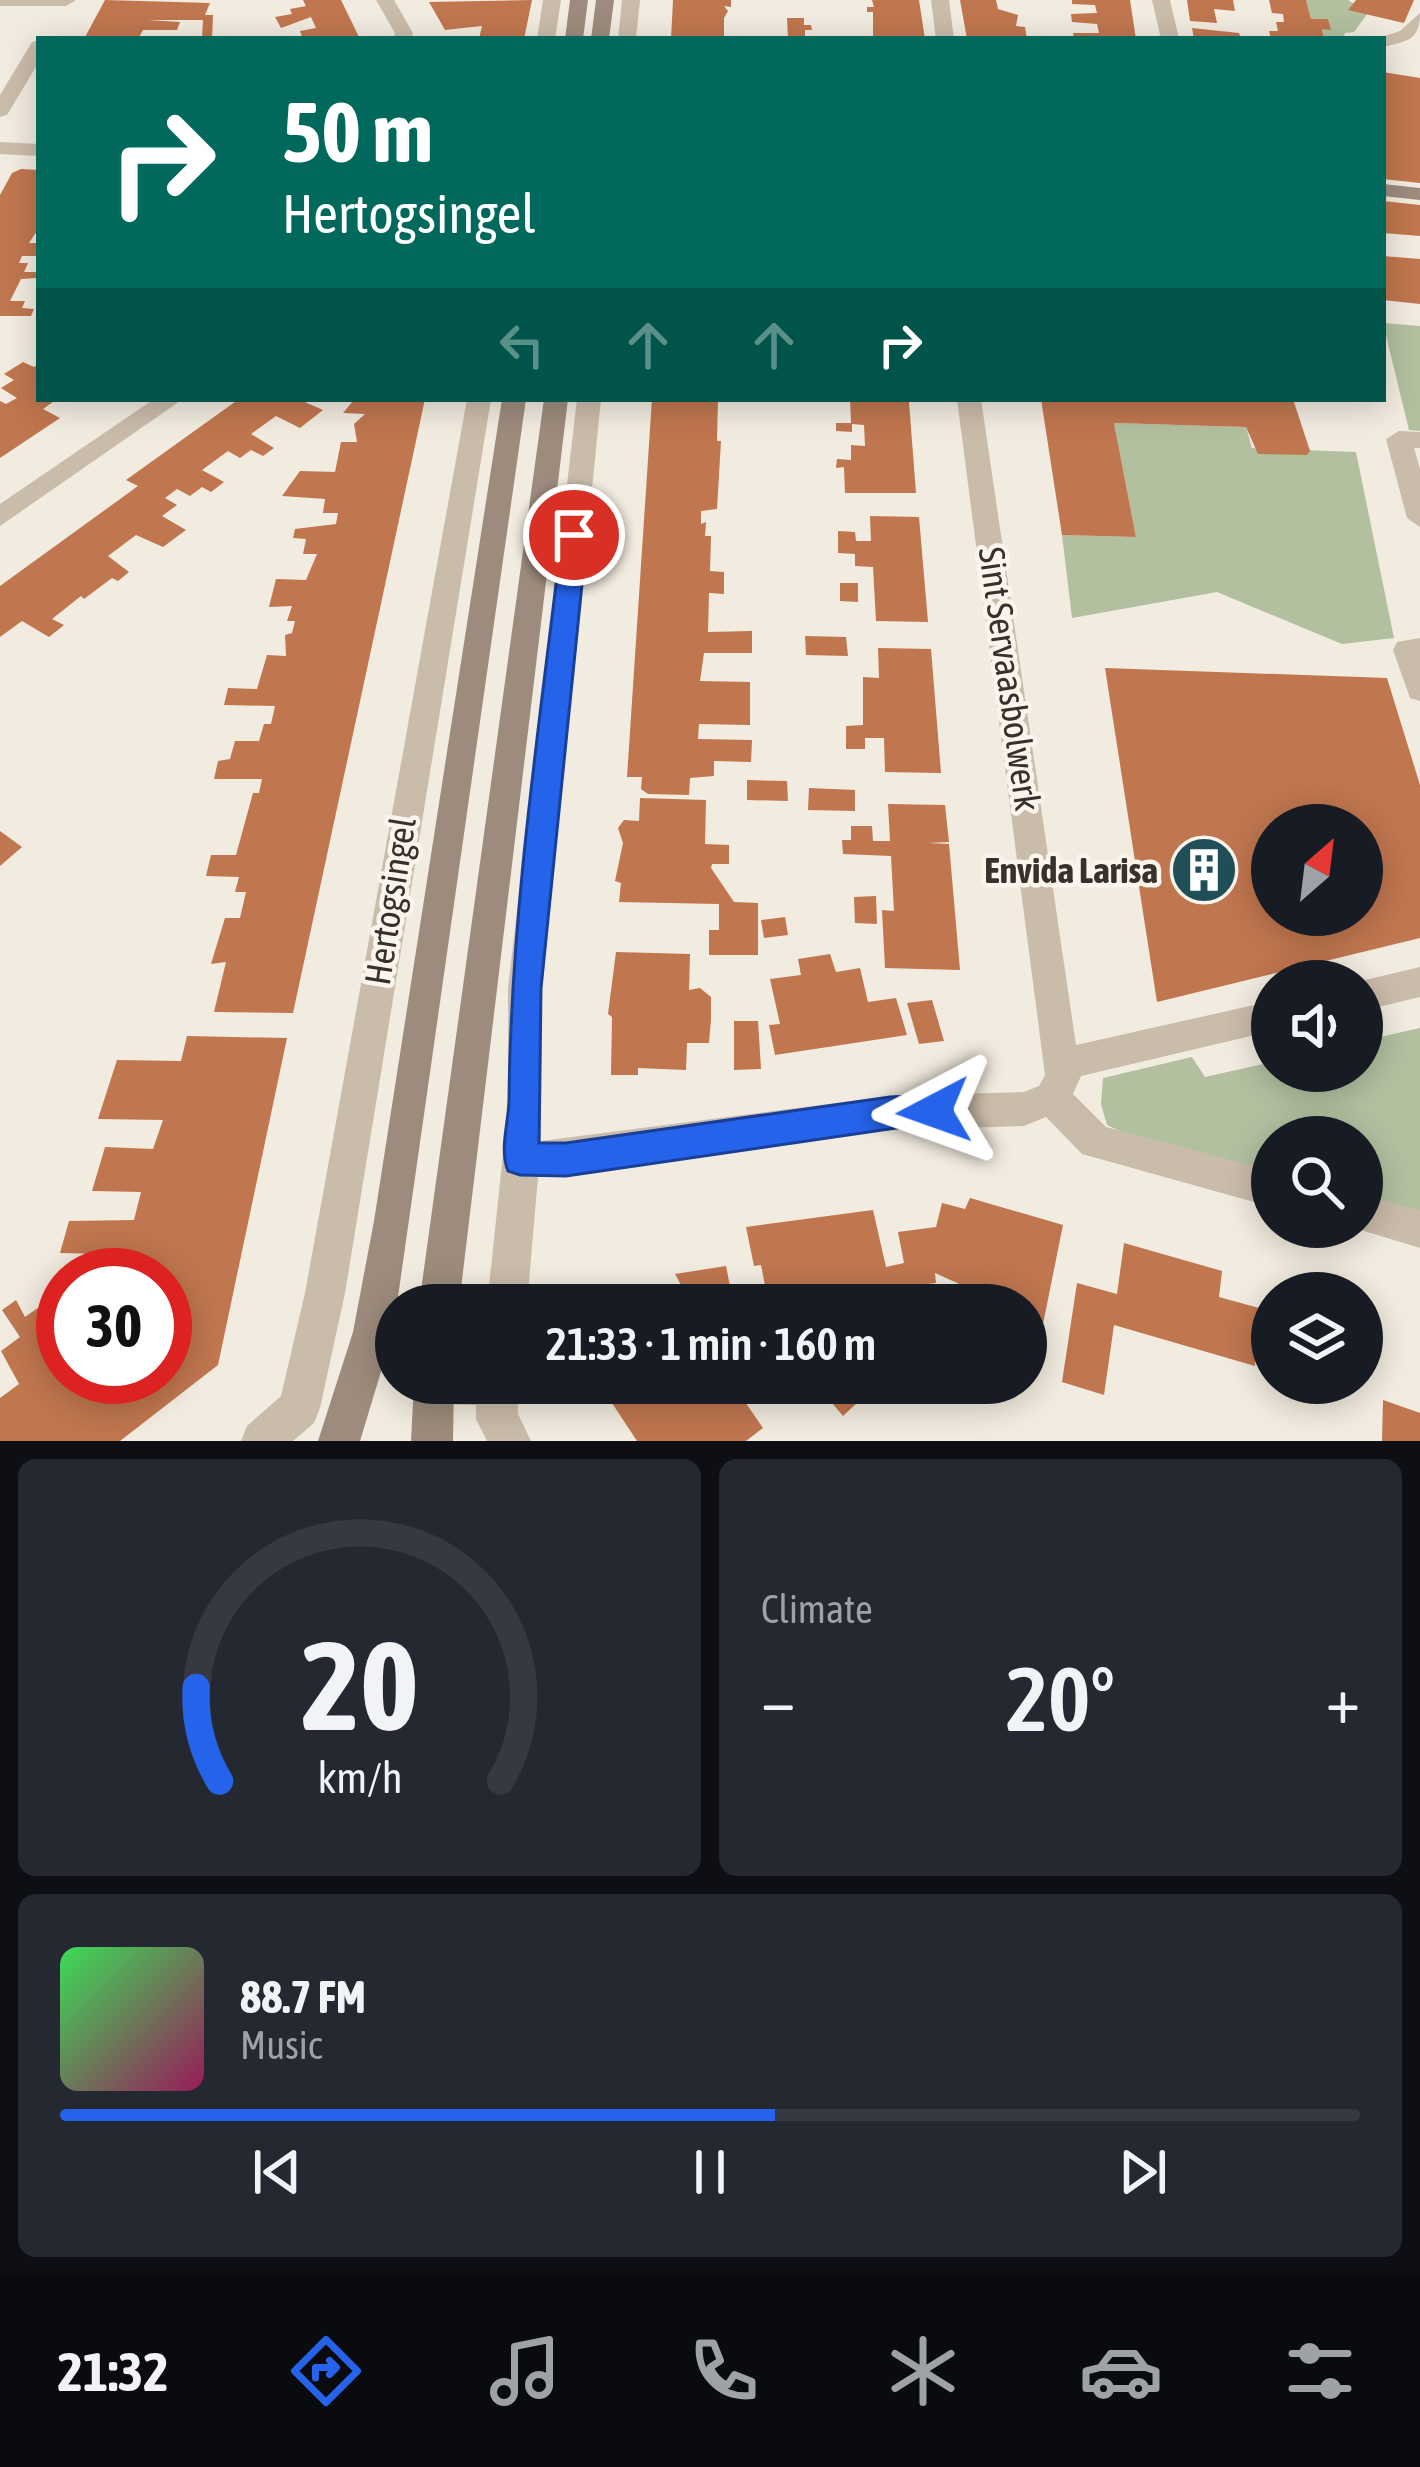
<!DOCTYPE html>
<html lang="en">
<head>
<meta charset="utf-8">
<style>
	:root { --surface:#171b24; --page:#242831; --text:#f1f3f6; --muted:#9ea1a6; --line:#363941; --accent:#2563eb }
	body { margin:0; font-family:"Asap Condensed",sans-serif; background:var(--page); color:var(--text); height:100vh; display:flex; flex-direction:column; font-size:45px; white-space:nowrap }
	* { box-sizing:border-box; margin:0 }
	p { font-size:39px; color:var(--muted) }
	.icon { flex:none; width:66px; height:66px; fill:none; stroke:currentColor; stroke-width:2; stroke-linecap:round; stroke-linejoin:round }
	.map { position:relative; height:1441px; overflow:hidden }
	.details { display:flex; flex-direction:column; gap:18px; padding:18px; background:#0d0f14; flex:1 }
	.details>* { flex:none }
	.banner { position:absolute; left:36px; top:36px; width:1350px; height:366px; border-radius:0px; box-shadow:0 6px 30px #0003; background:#00695c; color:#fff; overflow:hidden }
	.needle { width:78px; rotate:28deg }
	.fabs { position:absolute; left:1251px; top:804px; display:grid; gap:24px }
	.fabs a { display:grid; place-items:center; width:132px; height:132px; border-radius:50%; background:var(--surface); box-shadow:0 6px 30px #0003; font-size:60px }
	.speed { position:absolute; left:36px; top:1248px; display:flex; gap:24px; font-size:60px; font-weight:700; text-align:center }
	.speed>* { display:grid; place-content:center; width:156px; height:156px; border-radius:50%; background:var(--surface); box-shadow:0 6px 30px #0003; line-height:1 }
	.speed .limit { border:18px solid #d22; background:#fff; color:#111 }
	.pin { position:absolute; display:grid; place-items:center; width:102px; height:102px; color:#fff; margin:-51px; border:6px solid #fff; border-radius:50%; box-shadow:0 3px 12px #0007 }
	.me { position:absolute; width:132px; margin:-66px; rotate:266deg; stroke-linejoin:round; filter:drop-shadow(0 0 9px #0008) }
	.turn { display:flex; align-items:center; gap:42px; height:252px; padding:0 48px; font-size:54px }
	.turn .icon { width:156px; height:156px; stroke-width:2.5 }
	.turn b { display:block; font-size:84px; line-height:102px }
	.lanes { display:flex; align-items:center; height:114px; padding:0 48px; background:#0003; justify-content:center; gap:60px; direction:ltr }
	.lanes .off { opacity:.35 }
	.big { font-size:90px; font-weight:600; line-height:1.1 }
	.details .card { flex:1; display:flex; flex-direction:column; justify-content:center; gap:18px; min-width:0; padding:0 42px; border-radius:18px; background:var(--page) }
	.details .dial { align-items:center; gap:0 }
	.dial svg { height:312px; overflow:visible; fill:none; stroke:var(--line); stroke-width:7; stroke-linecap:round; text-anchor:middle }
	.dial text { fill:var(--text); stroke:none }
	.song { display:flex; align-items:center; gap:36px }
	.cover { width:144px; height:144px; border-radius:18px; background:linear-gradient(135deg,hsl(130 70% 55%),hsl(330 70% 35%)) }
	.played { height:12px; border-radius:6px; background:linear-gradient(90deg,var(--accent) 55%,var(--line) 55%) }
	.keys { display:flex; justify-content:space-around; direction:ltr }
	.heat { display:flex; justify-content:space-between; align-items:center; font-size:66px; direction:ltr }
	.details .tiles { flex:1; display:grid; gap:18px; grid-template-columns:1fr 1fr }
	.card:last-child { grid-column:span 2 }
	.trip { position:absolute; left:375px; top:1284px; width:672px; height:120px; border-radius:60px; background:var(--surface); box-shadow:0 6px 30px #0003; font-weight:600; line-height:120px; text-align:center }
	.menu { display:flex; height:192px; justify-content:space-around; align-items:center; background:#090b0e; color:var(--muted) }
	.menu .icon { width:84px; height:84px }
	.menu .current { color:var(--accent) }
	.menu b { font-size:54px; color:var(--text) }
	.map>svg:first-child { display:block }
</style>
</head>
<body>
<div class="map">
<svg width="1420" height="1441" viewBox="0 0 1420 1441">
	<rect width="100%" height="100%" fill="#f2ebdf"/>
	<!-- green -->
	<g fill="#b2c0a0">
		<path d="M 1306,0 L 1348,0 L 1368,13 L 1354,32 L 1345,33 L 1343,39 L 1324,39 L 1322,29 L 1330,29 L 1328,20 L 1311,19 Z"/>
		<path d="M 1383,323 L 1420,326 L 1420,431 L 1409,430 Z"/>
		<path d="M 1114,423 L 1246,427 L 1252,448 L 1356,452 L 1394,638 L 1342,644 L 1217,592 L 1072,618 L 1062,535 L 1136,537 Z"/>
		<path d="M 1420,1028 L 1420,1215 L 1362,1199 L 1362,1137 L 1272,1137 L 1272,1175 L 1130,1136 L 1107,1125 L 1101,1104 L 1103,1078 L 1192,1057 L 1205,1077 L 1272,1062 L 1272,1071 L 1362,1071 L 1362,1041 Z"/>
	</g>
	<!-- building -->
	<g fill="#c0764f" fill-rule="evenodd">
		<path d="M 105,0 L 210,3 L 205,15 L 213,15 L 212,39 L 202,39 L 203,20 L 148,20 L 180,22 L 177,30 L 143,30 L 138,39 L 84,39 Z"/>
		<path d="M 303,0 L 341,0 L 360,39 L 303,39 L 300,31 L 316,28 L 311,17 L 281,28 L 275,17 L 292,14 L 290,9 L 306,6 Z"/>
		<path d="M 532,0 L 524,39 L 479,39 L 482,26 L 445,30 L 429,2 Z"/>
		<path d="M 673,0 L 731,0 L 731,7 L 724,6 L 728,11 L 724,18 L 724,39 L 671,39 Z"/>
		<path d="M 872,0 L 919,0 L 925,39 L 873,39 L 873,12 L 867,12 L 867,7 L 874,7 Z"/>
		<path d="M 960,0 L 996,0 L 998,9 L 1018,15 L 1016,26 L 1025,27 L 1027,39 L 967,39 Z"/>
		<path d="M 1072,0 L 1130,0 L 1136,39 L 1074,39 L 1073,33 L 1099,33 L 1097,24 L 1072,22 L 1071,14 L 1097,13 L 1095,5 L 1072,4 Z"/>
		<path d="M 1187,0 L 1233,0 L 1235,11 L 1214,9 L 1217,23 L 1190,21 Z"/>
		<path d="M 1269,0 L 1306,0 L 1311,19 L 1328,19 L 1331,30 L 1322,29 L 1324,39 L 1271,39 L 1269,31 L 1278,31 L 1276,22 L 1284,22 L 1283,14 L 1272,13 Z"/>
		<path d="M 1356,0 L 1414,0 L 1404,23 L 1348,10 Z"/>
		<path d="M 787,18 L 804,18 L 804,25 L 811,25 L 812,30 L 805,30 L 805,39 L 788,39 Z"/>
		<path d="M 1192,28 L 1239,33 L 1241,39 L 1194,39 Z"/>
		<path d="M 1383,72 L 1420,78 L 1420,183 L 1383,179 Z"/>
		<path d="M 21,169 L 39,170 L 39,228 L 29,243 L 39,243 L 39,251 L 37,256 L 22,256 L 19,263 L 28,263 L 24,272 L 39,272 L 36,278 L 21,279 L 10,301 L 25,301 L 22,308 L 34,309 L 31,316 L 0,316 L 0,195 L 12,173 Z"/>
		<path d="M 1383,201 L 1420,205 L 1420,236 L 1383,233 Z"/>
		<path d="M 1383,256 L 1420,259 L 1420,304 L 1383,300 Z"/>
		<path d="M 23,362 L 34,367 L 39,364 L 39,399 L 57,399 L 43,409 L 60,418 L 0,458 L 0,401 L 6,404 L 17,398 L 1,388 L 14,380 L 4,374 Z"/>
		<path d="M 239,399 L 298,399 L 323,410 L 300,428 L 276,416 L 251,434 L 274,448 L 263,456 L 251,450 L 240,458 L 228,451 L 202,470 L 224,482 L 211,492 L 202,487 L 190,496 L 177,489 L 165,498 L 177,505 L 162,516 L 186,530 L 163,547 L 136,535 L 108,556 L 129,572 L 118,581 L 112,578 L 84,599 L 81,596 L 52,619 L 64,625 L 49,637 L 22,621 L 0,637 L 0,586 L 138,486 L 126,480 Z"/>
		<path d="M 425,399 L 293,1013 L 214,1012 L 226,962 L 211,964 L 225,918 L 240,918 L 246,892 L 235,892 L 239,877 L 206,876 L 211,855 L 236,855 L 253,793 L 259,793 L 262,779 L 214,779 L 218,761 L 230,759 L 235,741 L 259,741 L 264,724 L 271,724 L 275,706 L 224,705 L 228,688 L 257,689 L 267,655 L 286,656 L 285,635 L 292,633 L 295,621 L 287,621 L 292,606 L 269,607 L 276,579 L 306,580 L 317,554 L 303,554 L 306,539 L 293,538 L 295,529 L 336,524 L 338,513 L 323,513 L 325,499 L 282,496 L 300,471 L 335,472 L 341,442 L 357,442 L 354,424 L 365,414 L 343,413 L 353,401 Z"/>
		<path d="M 652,399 L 718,399 L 717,441 L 721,441 L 717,509 L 701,511 L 701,524 L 706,522 L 705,536 L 711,536 L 710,571 L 724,572 L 724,594 L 709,593 L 708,632 L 752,631 L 752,653 L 704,653 L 700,681 L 750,682 L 750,725 L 699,724 L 698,739 L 752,740 L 751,762 L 714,761 L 714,776 L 690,778 L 689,795 L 648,794 L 641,789 L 642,777 L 627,777 Z"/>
		<path d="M 850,399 L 909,402 L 916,493 L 845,493 L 844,467 L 836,468 L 837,459 L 851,460 L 851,445 L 865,446 L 864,425 L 852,424 L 852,432 L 836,431 L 836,423 L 851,423 Z"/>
		<path d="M 1041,399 L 1293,399 L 1310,451 L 1307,455 L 1258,454 L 1246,427 L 1114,423 L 1136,537 L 1062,535 Z"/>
		<path d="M 870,516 L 919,517 L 928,622 L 876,621 L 873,567 L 855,566 L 855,554 L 838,553 L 838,531 L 855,532 L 856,541 L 871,541 Z"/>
		<path d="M 840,583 L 858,583 L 858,602 L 840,601 Z"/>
		<path d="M 805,636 L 846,637 L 848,656 L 806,655 Z"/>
		<path d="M 878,648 L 931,649 L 941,773 L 885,772 L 884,738 L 865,738 L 865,749 L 846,749 L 846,726 L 863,725 L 863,677 L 879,678 Z"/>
		<path d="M 1105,668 L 1387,678 L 1420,785 L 1420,938 L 1157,1002 ZM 1272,825 L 1362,825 L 1362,915 L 1272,915 Z"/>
		<path d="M 747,780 L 787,781 L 788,801 L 747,800 Z"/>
		<path d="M 809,788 L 855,790 L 855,811 L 808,810 Z"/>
		<path d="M 640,798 L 706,800 L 705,844 L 729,845 L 729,864 L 712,864 L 711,868 L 734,902 L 758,903 L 758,955 L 709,955 L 709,930 L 719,930 L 719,904 L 619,902 L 621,883 L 615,881 L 623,843 L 618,828 L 624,820 L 639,821 Z"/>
		<path d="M 888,804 L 945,805 L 949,842 L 928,843 L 949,844 L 960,970 L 885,968 L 882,910 L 894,911 L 891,856 L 843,854 L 842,840 L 851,840 L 851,826 L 872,826 L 873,841 L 890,841 Z"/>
		<path d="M 0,831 L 22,847 L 0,866 Z"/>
		<path d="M 876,896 L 877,924 L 855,923 L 854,897 Z"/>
		<path d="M 785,917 L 788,935 L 764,938 L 761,920 Z"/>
		<path d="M 616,952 L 690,954 L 689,990 L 700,988 L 711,997 L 711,1019 L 709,1043 L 687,1043 L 686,1070 L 638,1068 L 638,1075 L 611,1075 L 612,1017 L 608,1014 Z"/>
		<path d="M 830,954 L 836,972 L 860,968 L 868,1002 L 896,998 L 907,1035 L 775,1055 L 769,1025 L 780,1024 L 770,979 L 801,975 L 798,959 Z"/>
		<path d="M 932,1000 L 944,1041 L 919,1044 L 907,1003 Z"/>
		<path d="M 734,1021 L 758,1021 L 761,1069 L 734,1070 Z"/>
		<path d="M 187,1036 L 287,1038 L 218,1365 L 120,1441 L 0,1441 L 0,1398 L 19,1384 L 1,1351 L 20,1337 L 2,1310 L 16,1300 L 25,1317 L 42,1305 L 48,1320 L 60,1311 L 63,1316 L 63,1377 L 165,1377 L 165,1275 L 95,1275 L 100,1254 L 60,1253 L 69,1221 L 134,1220 L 141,1192 L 92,1191 L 105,1147 L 153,1149 L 163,1120 L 98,1119 L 117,1060 L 181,1061 Z"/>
		<path d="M 970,1198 L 1063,1225 L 1041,1334 L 1026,1330 L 1026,1305 L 984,1305 L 986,1296 L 935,1273 L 936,1283 L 909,1286 L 914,1305 L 882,1305 L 881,1300 L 835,1305 L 833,1294 L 805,1300 L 804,1293 L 768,1301 L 761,1265 L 754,1266 L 746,1227 L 873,1210 L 886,1267 L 904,1263 L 898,1232 L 936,1227 L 942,1203 L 965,1209 Z"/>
		<path d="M 1124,1243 L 1222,1271 L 1219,1297 L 1259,1308 L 1255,1366 L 1114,1325 L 1104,1395 L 1062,1382 L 1077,1283 L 1117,1294 Z"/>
		<path d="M 726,1266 L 731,1291 L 744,1305 L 692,1305 L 675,1274 Z"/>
		<path d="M 634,1383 L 732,1383 L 763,1428 L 746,1441 L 637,1441 L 610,1400 Z"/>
		<path d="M 815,1383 L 852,1383 L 857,1403 L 843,1416 Z"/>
		<path d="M 1383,1400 L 1420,1413 L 1420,1441 L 1382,1441 Z"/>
	</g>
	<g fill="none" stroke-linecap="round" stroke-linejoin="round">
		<!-- street -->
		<g fill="#cabcab" fill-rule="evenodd">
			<path d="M 0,0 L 74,0 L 75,1 L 66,6 L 0,6 Z"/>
			<path d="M 376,0 L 394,0 L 413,33 L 411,39 L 393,39 L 395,33 Z"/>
			<path d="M 543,0 L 561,0 L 555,39 L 537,39 Z"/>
			<path d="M 622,0 L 640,0 L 636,39 L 618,39 Z"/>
			<path d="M 931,0 L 949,0 L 954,39 L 936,39 Z"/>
			<path d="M 1152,0 L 1170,0 L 1179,39 L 1161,39 Z"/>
			<path d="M 1420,13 C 1420,41 1407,41 1383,47 L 1383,39 L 1375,39 L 1400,31 Z"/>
			<path d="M 39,40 L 39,62 L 7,115 L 0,117 L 0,95 L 32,42 Z"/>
			<path d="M 0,142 L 39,144 L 39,156 L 0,154 Z"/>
			<path d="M 154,399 L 183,399 L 0,526 L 0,504 Z"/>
			<path d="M 467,399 L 491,399 L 345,1293 L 320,1408 L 314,1423 L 293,1441 L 241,1441 L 247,1426 L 281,1396 L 305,1293 Z"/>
			<path d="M 577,399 L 601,399 L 542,988 L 541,1141 L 890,1096 L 1024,1092 L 1039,1086 L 1045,1075 L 957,399 L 981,399 L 1076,1045 L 1272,1001 L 1272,1031 L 1081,1076 L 1073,1094 L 1106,1127 L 1272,1171 L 1272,1207 L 1082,1154 L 1046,1117 L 1024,1126 L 890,1130 L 566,1177 L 538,1177 L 527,1305 L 487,1305 L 508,1107 L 508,988 Z"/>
			<path d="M 1399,431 L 1420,432 L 1420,448 L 1414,448 L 1420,469 L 1420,527 L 1407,518 L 1386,439 Z"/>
			<path d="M 1420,638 L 1420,701 L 1410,698 L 1393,650 L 1397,642 Z"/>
			<path d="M 1420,967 L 1420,997 L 1362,1011 L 1361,981 Z"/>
			<path d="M 1362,1195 L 1420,1210 L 1420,1248 L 1351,1227 L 1362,1227 Z"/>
			<path d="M 414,1383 L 517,1383 L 518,1414 L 531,1441 L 487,1441 L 476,1419 L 476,1405 L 434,1404 L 420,1398 Z"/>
		</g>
		<!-- secondary -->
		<g fill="#9d8c7d" fill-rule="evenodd">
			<path d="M 570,0 L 588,0 L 583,39 L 565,39 Z"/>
			<path d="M 596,0 L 614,0 L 609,39 L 591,39 Z"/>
			<path d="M 1383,184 L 1420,188 L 1420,200 L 1383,196 Z"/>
			<path d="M 502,399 L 526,399 L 393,1332 L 360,1441 L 318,1441 L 353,1332 L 374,1221 Z"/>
			<path d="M 544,399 L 568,399 L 459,1305 L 419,1305 Z"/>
			<path d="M 414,1383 L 454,1383 L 453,1441 L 411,1441 Z"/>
		</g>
	</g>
	<!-- route -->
	<path fill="#2563eb" stroke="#184099" stroke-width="3" d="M 574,526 L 587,535 L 541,988 L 539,1143 L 566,1143 L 890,1097 L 934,1095 L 945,1100 L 950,1111 L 945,1121 L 566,1176 L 520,1175 L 508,1171 C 499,1149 509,1122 509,1099 C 511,910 540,722 562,535 Z"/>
	<!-- icons -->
	<defs>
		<g id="building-disc" transform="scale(3.45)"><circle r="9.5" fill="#214f58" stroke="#f9f4ec"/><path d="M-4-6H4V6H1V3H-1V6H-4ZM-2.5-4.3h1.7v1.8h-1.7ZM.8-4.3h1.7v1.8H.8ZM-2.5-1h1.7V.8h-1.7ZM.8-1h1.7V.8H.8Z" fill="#fff"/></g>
	</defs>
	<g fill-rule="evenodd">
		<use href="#building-disc" x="1204" y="870"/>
	</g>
	<g text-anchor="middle" stroke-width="9" stroke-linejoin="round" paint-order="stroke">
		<!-- street labels -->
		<g font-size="36" fill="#38302a" stroke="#f9f4ec">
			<text transform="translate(1010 679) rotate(82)" y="13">Sint Servaasbolwerk</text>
			<text transform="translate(390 901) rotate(-81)" y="13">Hertogsingel</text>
		</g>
		<!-- poi labels -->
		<g font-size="36" font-weight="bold" fill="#38302a" stroke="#f9f4ec" text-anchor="end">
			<text x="1158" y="883">Envida Larisa</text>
		</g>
	</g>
</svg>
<div class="fabs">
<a><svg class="needle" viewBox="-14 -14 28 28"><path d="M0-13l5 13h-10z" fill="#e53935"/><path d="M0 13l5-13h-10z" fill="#9ea1a6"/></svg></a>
<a><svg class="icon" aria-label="sound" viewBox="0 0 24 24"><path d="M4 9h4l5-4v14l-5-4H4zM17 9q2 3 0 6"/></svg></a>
<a><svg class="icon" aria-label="search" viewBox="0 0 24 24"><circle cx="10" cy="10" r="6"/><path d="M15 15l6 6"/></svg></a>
<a><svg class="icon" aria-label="layers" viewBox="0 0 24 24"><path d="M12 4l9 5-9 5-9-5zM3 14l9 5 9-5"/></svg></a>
</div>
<div class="speed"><div class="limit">30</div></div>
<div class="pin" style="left:574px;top:535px;background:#d93025"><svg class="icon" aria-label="arrive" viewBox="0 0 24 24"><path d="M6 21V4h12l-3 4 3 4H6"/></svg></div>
<svg class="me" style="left:934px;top:1111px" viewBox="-20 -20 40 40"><path d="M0-17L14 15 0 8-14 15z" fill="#2563eb" stroke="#fff" stroke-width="4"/></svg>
<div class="trip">21:33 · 1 min · 160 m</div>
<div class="banner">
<div class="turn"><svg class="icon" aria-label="right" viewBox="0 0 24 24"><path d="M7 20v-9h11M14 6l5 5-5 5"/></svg><div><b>50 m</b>Hertogsingel</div></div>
<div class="lanes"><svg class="icon off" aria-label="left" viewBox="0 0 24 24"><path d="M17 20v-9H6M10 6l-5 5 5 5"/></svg><svg class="icon off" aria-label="ahead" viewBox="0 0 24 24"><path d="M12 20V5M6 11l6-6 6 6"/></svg><svg class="icon off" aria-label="ahead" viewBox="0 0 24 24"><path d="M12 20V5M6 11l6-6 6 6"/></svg><svg class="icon" aria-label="right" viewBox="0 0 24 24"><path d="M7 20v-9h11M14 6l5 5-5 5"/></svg></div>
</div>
</div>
<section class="details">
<div class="tiles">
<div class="card dial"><svg viewBox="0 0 100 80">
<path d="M14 69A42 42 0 1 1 86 69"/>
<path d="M14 69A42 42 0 0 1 8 45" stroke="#2563eb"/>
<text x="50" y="56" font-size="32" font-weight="700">20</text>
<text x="50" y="72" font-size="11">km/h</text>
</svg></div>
<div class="card"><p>Climate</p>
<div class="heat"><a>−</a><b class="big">20°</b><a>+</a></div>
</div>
<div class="card">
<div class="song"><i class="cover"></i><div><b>88.7 FM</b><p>Music</p></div></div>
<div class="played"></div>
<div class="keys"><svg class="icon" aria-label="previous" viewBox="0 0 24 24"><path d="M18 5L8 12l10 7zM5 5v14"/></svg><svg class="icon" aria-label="pause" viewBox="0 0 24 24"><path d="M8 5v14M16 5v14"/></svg><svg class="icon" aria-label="next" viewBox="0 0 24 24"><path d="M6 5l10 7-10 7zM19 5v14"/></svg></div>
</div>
</div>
</section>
<nav class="menu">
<b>21:32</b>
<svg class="icon current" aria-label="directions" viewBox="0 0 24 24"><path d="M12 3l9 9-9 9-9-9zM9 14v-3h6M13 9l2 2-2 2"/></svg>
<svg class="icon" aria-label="music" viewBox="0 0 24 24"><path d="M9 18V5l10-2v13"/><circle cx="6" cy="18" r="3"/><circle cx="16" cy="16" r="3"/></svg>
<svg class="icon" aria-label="phone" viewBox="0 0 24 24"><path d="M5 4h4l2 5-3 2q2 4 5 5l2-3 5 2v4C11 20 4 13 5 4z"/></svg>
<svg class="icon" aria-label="climate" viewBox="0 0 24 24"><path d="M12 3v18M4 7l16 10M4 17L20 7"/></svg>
<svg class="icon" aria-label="car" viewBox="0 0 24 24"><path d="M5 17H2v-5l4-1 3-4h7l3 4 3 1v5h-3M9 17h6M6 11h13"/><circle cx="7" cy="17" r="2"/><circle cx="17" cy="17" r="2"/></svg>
<svg class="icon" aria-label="filters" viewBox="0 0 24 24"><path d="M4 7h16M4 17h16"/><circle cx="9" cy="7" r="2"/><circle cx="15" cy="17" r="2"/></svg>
</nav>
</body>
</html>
